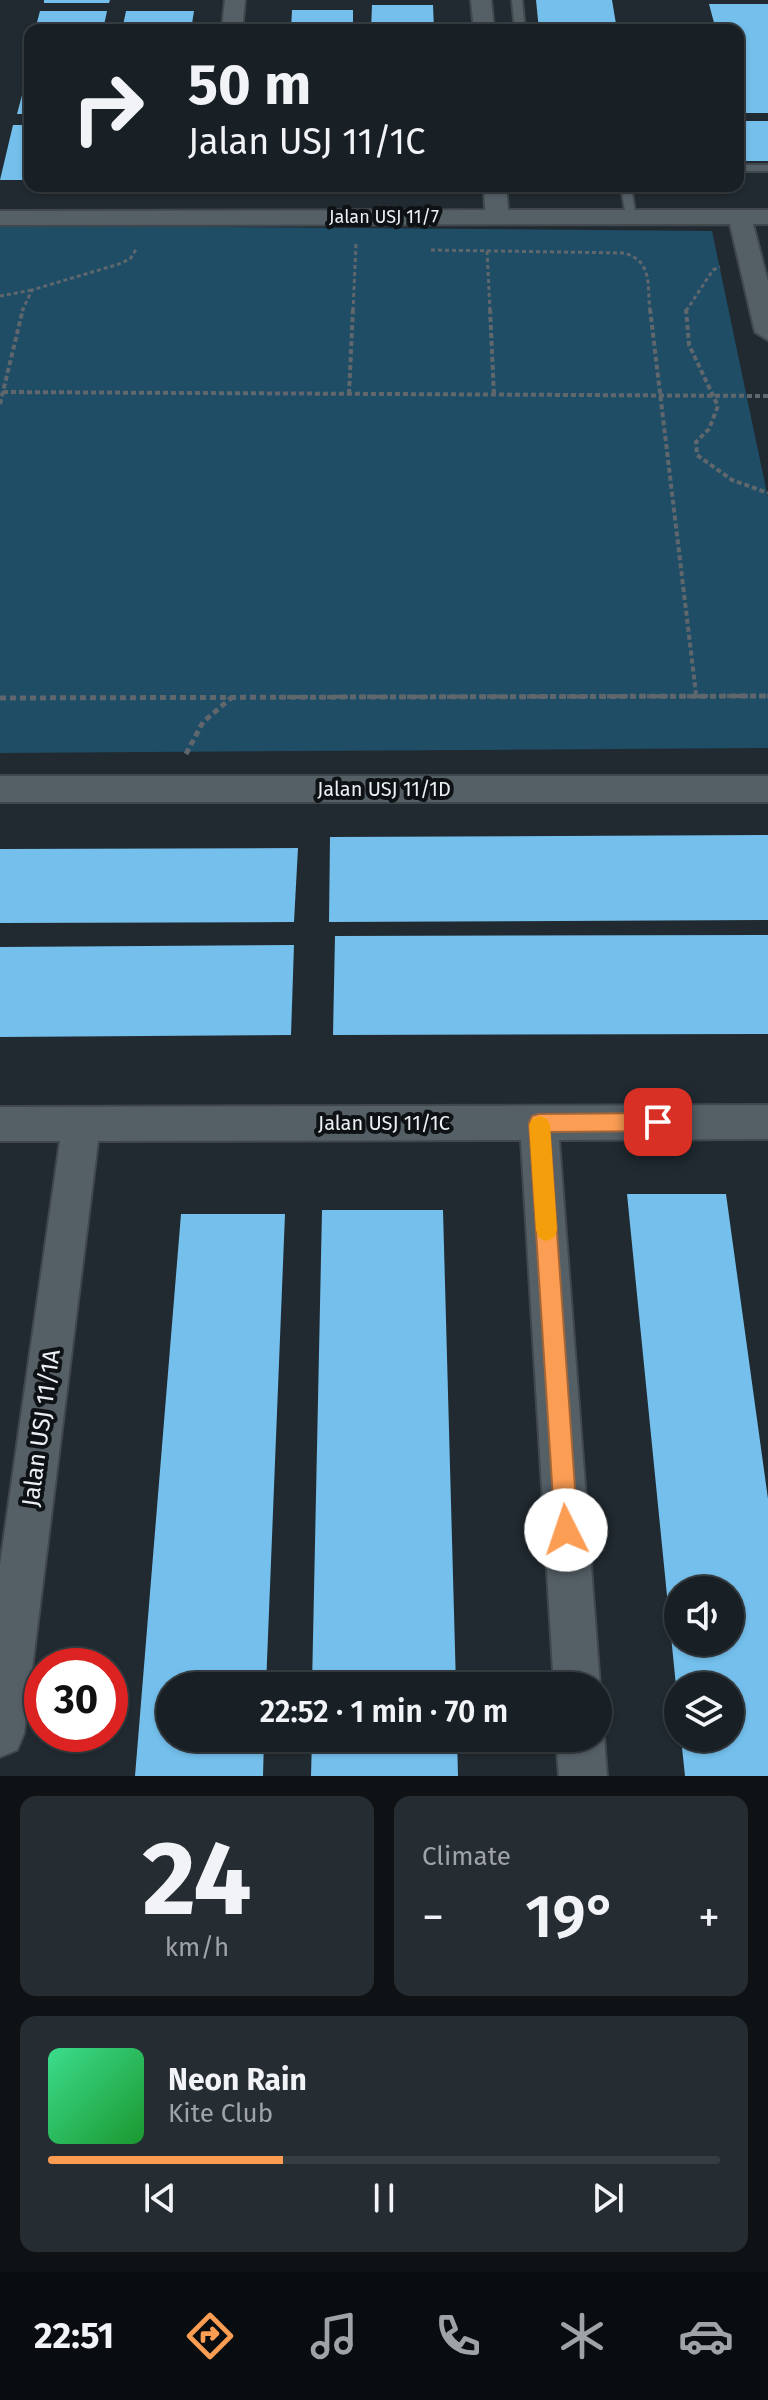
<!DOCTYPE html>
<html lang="en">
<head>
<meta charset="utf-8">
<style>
	:root { --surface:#192025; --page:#262d32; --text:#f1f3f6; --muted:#9fa3a7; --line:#373e42; --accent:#fc9d54 }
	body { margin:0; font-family:"Fira Sans",sans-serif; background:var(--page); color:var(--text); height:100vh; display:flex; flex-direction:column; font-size:30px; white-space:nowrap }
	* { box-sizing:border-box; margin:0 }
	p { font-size:26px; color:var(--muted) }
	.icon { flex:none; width:44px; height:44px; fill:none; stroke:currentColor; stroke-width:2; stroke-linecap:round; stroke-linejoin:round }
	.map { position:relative; height:1776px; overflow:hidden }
	.panel { display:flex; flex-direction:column; gap:20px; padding:20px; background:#0e1214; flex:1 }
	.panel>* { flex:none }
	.hud { position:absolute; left:24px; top:24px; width:720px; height:168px; border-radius:16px; box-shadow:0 2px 6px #0004,0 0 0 2px var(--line); background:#192025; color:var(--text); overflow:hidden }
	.tools { position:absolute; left:664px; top:1576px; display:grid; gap:16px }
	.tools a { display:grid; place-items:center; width:80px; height:80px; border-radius:50%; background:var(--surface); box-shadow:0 2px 6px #0004,0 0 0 2px var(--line); font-size:40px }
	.speed { position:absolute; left:24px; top:1648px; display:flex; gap:16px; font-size:40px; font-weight:700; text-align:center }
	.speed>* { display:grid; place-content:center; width:104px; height:104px; border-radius:50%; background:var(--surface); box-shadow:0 2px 6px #0004,0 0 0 2px var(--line); line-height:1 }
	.speed .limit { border:12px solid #d22; background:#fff; color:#111 }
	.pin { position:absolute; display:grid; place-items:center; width:68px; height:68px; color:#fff; margin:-34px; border-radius:16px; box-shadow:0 4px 12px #0006 }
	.me { position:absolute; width:88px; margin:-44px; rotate:356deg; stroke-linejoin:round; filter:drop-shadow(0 0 6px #0008) }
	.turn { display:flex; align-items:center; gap:28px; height:168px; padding:0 32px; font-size:36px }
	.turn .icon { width:104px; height:104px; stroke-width:2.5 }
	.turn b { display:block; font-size:56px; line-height:68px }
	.big { font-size:60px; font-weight:600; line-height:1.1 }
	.panel .tile { flex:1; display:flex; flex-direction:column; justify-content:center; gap:12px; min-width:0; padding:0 28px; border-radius:16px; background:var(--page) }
	.panel .dial { align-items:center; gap:0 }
	.dial b { font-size:104px; line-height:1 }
	.song { display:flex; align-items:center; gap:24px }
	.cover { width:96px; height:96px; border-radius:12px; background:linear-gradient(135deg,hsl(150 70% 55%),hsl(130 70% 35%)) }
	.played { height:8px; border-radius:4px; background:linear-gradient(90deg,var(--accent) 35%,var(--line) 35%) }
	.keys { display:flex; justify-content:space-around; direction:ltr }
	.heat { display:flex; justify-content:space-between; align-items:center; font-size:44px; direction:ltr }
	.panel .tiles { flex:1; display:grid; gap:20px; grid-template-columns:1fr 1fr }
	.tile:last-child { grid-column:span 2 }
	.trip { position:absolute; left:156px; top:1672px; width:456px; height:80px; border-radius:40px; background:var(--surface); box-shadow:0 2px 6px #0004,0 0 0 2px var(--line); font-weight:600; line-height:80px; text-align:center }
	.tabs { display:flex; height:128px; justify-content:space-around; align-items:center; background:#0a0d0f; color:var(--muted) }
	.tabs .icon { width:56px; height:56px }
	.tabs .active { color:var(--accent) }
	.tabs b { font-size:36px; color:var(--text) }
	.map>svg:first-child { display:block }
</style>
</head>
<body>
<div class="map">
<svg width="768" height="1776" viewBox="0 0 768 1776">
	<rect width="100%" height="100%" fill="#212a31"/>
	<!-- green -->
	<path fill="#1f4d66" d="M 0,225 L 712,231 L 768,498 L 768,748 L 0,753 Z"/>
	<!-- building -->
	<g fill="#74bfec" fill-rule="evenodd">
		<path d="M 44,0 L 110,0 L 109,3 L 44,3 Z"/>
		<path d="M 536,0 L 612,0 L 617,30 L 539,30 Z"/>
		<path d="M 709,4 L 768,4 L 768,113 L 738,113 L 738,30 L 716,30 Z"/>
		<path d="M 372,5 L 433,5 L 434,30 L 371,30 Z"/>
		<path d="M 292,10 L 353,10 L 353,30 L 291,30 Z"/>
		<path d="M 40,11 L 107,11 L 103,30 L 35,30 Z"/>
		<path d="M 126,11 L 194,11 L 191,30 L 122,30 Z"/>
		<path d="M 30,69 L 30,114 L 17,114 L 29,69 Z"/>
		<rect x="738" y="121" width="30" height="40"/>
		<path d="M 13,125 L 30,125 L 30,180 L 0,180 Z"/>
		<path d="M 768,835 L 768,920 L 329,922 L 330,837 Z"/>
		<path d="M 298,848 L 294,922 L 0,923 L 0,849 Z"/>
		<path d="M 768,935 L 768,1034 L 333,1035 L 335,936 Z"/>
		<path d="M 294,945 L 291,1035 L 0,1037 L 0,947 Z"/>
		<path d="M 627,1194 L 726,1194 L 768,1499 L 768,1776 L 685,1776 L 681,1738 L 730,1738 L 730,1686 L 676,1686 ZM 678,1590 L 730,1590 L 730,1642 L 678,1642 Z"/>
		<path d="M 322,1210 L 443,1210 L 456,1686 L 312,1686 Z"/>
		<path d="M 181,1214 L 285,1214 L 266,1686 L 170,1686 L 170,1738 L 264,1738 L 263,1776 L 135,1776 Z"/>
		<path d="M 312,1738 L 457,1738 L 458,1776 L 311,1776 Z"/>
	</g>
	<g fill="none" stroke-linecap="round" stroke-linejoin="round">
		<!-- lane casing -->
		<g stroke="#40484d" stroke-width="4">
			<g id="lane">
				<path d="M 512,0 L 522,0 L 525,30 L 515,30 Z"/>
				<rect x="738" y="165" width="30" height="6"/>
				<path d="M 621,186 L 631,186 L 636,219 L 626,217 Z"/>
			</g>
		</g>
		<!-- street casing -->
		<g stroke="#40484d" stroke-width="4">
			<g id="street">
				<path d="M 225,0 L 245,0 L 242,30 L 222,30 Z"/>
				<path d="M 471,0 L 491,0 L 494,30 L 474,30 Z"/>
				<path d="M 484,186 L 506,186 L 508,210 L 768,210 L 768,224 L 753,224 L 768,282 L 768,340 L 755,332 L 730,224 L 0,225 L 0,211 L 485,210 Z"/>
				<rect x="0" y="776" width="768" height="26"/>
				<path d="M 768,1105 L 768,1139 L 559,1140 L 600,1686 L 598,1692 L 598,1686 L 554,1686 L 521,1140 L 98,1141 L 24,1733 L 17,1750 L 0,1757 L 0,1565 L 60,1141 L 0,1141 L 0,1107 Z"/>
				<path d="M 598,1724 L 604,1738 L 607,1776 L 559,1776 L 556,1738 L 598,1738 Z"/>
			</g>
		</g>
		<!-- path-far2 -->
		<g stroke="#5f676d" stroke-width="3" stroke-dasharray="4 3" stroke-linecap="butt">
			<path d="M 431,250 L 624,253 C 653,261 647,285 650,311"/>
			<path d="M 487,251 L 490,311"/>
			<path d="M 0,296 L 32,290"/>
			<path d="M 22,311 L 32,290 L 119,264 L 130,259 L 137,248"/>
			<path d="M 353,311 L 356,244"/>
			<path d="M 686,311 L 713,270 L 720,267"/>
		</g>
		<!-- path-far1 -->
		<g stroke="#5f676d" stroke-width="4" stroke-dasharray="5 3" stroke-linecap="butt">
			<path d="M 490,309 L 494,395"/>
			<path d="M 650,309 L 696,694"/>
			<path d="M 686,309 L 689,345 L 718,406 L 709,429 L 696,442 L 697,455 L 732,480 L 768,493"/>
			<path d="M 3,392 L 768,396"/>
			<path d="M 349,394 L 353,309"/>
			<path d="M 0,404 L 23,309"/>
			<path d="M 271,697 L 768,696"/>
		</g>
		<!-- path -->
		<g stroke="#5f676d" stroke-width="5" stroke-dasharray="6 4" stroke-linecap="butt">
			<path d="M 0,698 L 768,696"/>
			<path d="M 186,754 L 203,722 L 231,698"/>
		</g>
		<!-- lane -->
		<use href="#lane" fill="#545f66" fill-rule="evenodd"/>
		<!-- street -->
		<use href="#street" fill="#545f66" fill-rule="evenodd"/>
	</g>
	<!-- route -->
	<path fill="#fc9d54" stroke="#a46637" stroke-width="2" d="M 658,1113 L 665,1116 L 668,1122 L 665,1129 L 658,1131 L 550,1132 L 578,1530 L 575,1538 L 566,1541 L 558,1538 L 555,1530 L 529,1123 L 532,1116 L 539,1114 Z"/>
	<!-- slow -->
	<path fill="#f59e0b" d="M 540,1116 L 547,1119 L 550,1125 L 557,1230 L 554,1238 L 546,1241 L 539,1238 L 536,1230 L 529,1125 L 532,1119 Z"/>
	<g text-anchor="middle" stroke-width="8" stroke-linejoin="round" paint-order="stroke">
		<!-- far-street labels -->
		<g font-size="18" fill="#eaf0f4" stroke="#0e1215">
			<text x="384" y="223">Jalan USJ 11/7</text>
		</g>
		<!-- street labels -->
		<g font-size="20" fill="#eaf0f4" stroke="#0e1215">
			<text x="384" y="796">Jalan USJ 11/1D</text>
			<text x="384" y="1130">Jalan USJ 11/1C</text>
		</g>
		<!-- near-street labels -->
		<g font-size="24" fill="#eaf0f4" stroke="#0e1215">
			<text transform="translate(41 1428) rotate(-82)" y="8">Jalan USJ 11/1A</text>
		</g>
	</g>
</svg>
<div class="tools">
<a><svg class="icon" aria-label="sound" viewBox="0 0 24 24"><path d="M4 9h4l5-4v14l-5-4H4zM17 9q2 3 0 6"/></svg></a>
<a><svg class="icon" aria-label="layers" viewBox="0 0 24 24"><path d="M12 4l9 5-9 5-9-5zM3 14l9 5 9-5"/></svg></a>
</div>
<div class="speed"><div class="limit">30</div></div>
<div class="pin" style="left:658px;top:1122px;background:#d93025"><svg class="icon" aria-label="arrive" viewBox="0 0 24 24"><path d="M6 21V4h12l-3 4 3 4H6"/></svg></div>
<svg class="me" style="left:566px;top:1530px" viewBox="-20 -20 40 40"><circle r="19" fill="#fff"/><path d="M0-13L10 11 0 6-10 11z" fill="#fc9d54"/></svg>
<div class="trip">22:52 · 1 min · 70 m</div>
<div class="hud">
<div class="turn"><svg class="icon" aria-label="right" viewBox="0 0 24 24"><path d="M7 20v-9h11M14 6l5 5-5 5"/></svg><div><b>50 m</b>Jalan USJ 11/1C</div></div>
</div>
</div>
<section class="panel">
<div class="tiles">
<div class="tile dial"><b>24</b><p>km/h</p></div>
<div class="tile"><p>Climate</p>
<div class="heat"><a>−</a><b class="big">19°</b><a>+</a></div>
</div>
<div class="tile">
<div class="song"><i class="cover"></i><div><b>Neon Rain</b><p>Kite Club</p></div></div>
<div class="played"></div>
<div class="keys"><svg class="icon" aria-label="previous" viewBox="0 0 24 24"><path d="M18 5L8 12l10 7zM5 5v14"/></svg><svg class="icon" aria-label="pause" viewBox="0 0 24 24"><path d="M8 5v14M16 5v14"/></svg><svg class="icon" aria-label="next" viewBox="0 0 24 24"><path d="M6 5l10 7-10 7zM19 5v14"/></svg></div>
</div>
</div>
</section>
<nav class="tabs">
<b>22:51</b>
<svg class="icon active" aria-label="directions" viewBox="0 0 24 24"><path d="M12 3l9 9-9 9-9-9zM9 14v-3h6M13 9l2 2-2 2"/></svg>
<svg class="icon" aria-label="music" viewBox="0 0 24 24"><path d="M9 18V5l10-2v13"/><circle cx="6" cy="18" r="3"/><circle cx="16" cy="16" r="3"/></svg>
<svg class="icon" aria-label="phone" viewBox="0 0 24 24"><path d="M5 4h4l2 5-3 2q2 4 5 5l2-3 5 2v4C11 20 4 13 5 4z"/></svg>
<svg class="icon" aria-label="climate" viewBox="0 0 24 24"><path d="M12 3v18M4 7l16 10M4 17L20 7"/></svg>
<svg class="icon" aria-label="car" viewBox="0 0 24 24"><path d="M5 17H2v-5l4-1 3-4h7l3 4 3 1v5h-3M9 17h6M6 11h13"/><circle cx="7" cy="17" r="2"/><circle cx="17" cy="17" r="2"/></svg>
</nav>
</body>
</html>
